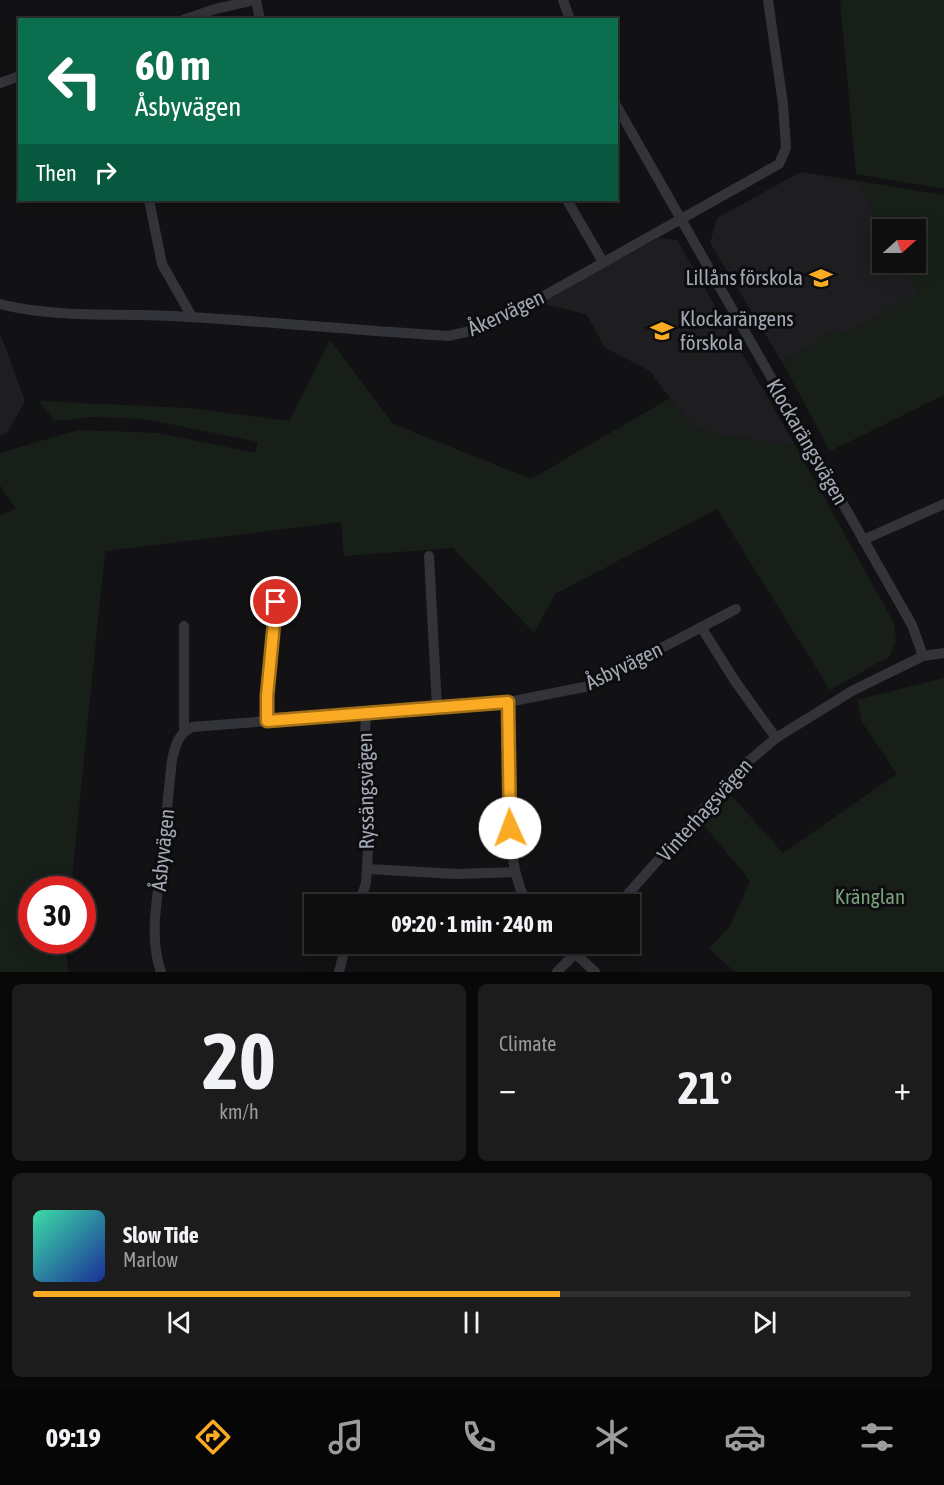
<!DOCTYPE html>
<html lang="en">
<head>
<meta charset="utf-8">
<style>
	:root { --surface:#0e0e0f; --page:#1c1c1d; --text:#f1f3f6; --muted:#9b9c9e; --line:#2e2e2f; --accent:#fbab23 }
	body { margin:0; font-family:"Asap Condensed",sans-serif; background:var(--page); color:var(--text); height:100vh; display:flex; flex-direction:column; font-size:22px; white-space:nowrap }
	* { box-sizing:border-box; margin:0 }
	p { font-size:20px; color:var(--muted) }
	.icon { flex:none; width:33px; height:33px; fill:none; stroke:currentColor; stroke-width:2; stroke-linecap:round; stroke-linejoin:round }
	.map { position:relative; height:972px; overflow:hidden }
	.details { display:flex; flex-direction:column; gap:12px; padding:12px; background:#080808; flex:1 }
	.details>* { flex:none }
	.top-card { position:absolute; left:18px; top:18px; width:600px; height:183px; border-radius:0px; box-shadow:0 3px 15px #0003,0 0 0 2px var(--line); background:#0b6e4f; color:#fff; overflow:hidden }
	.needle { width:39px; rotate:69deg }
	.tools { position:absolute; left:872px; top:219px; display:grid; gap:12px }
	.tools a { display:grid; place-items:center; width:54px; height:54px; border-radius:0px; background:var(--surface); box-shadow:0 3px 15px #0003,0 0 0 2px var(--line); font-size:30px }
	.speed { position:absolute; left:18px; top:876px; display:flex; gap:12px; font-size:30px; font-weight:700; text-align:center }
	.speed>* { display:grid; place-content:center; width:78px; height:78px; border-radius:50%; background:var(--surface); box-shadow:0 3px 15px #0003,0 0 0 2px var(--line); line-height:1 }
	.speed .limit { border:9px solid #d22; background:#fff; color:#111 }
	.pin { position:absolute; display:grid; place-items:center; width:51px; height:51px; color:#fff; margin:-26px; border:3px solid #fff; border-radius:50%; box-shadow:0 2px 6px #0007 }
	.me { position:absolute; width:66px; margin:-33px; rotate:358deg; stroke-linejoin:round; filter:drop-shadow(0 0 4px #0008) }
	.turn { display:flex; align-items:center; gap:21px; height:126px; padding:0 18px; font-size:27px }
	.turn .icon { width:78px; height:78px; stroke-width:2.5 }
	.turn b { display:block; font-size:42px; line-height:51px }
	.then { display:flex; align-items:center; height:57px; padding:0 18px; background:#0003; gap:12px; font-size:22px }
	.big { font-size:45px; font-weight:700; line-height:1.1 }
	.details .widget { flex:1; display:flex; flex-direction:column; justify-content:center; gap:9px; min-width:0; padding:0 21px; border-radius:9px; background:var(--page) }
	.details .dial { align-items:center; gap:0 }
	.dial b { font-size:78px; line-height:1 }
	.song { display:flex; align-items:center; gap:18px }
	.cover { width:72px; height:72px; border-radius:9px; background:linear-gradient(135deg,hsl(160 70% 55%),hsl(230 70% 35%)) }
	.played { height:6px; border-radius:3px; background:linear-gradient(90deg,var(--accent) 60%,var(--line) 60%) }
	.keys { display:flex; justify-content:space-around; direction:ltr }
	.heat { display:flex; justify-content:space-between; align-items:center; font-size:33px; direction:ltr }
	.details .tiles { flex:1; display:grid; gap:12px; grid-template-columns:1fr 1fr }
	.widget:last-child { grid-column:span 2 }
	.trip { position:absolute; left:304px; top:894px; width:336px; height:60px; border-radius:0px; background:var(--surface); box-shadow:0 3px 15px #0003,0 0 0 2px var(--line); font-weight:700; line-height:60px; text-align:center }
	.tab-bar { display:flex; height:96px; justify-content:space-around; align-items:center; background:#060606; color:var(--muted) }
	.tab-bar .icon { width:42px; height:42px }
	.tab-bar .active { color:var(--accent) }
	.tab-bar b { font-size:27px; color:var(--text) }
	.map>svg:first-child { display:block }
</style>
</head>
<body>
<div class="map">
<svg width="944" height="972" viewBox="0 0 944 972">
	<rect width="100%" height="100%" fill="#121214"/>
	<!-- built -->
	<g fill="#1e1e21">
		<path d="M 801,172 L 858,181 L 884,229 L 882,230 L 882,262 L 902,263 L 919,293 L 844,333 L 838,329 L 782,362 L 710,243 L 717,218 Z"/>
		<path d="M 659,238 L 677,240 L 795,445 L 727,437 L 696,428 L 670,398 L 650,371 L 605,348 L 586,314 L 539,303 Z"/>
		<path d="M 0,333 L 25,401 L 7,433 L 0,436 Z"/>
	</g>
	<!-- green -->
	<g fill="#181f19">
		<path d="M 840,0 L 944,0 L 944,189 L 856,174 Z"/>
		<path d="M 858,181 L 944,195 L 944,395 L 830,451 L 782,362 L 839,329 L 844,333 L 919,293 L 902,263 L 915,262 L 915,230 L 884,229 Z"/>
		<path d="M 330,340 L 393,424 L 531,479 L 670,398 L 696,428 L 727,437 L 795,445 L 894,623 L 896,640 L 890,656 L 830,690 L 717,509 L 555,594 L 534,633 L 453,548 L 344,556 L 341,522 L 105,551 L 71,889 L 32,890 L 32,940 L 66,941 L 65,951 L 69,972 L 0,972 L 0,515 L 16,509 L 0,485 L 0,453 L 78,430 L 159,433 L 255,453 L 258,442 L 145,419 L 92,417 L 55,421 L 38,401 L 189,408 L 289,421 Z"/>
		<path d="M 944,678 L 944,972 L 735,972 L 709,949 L 730,926 L 750,881 L 703,824 L 732,796 L 783,853 L 897,774 L 862,722 L 857,700 Z"/>
	</g>
	<g fill="none" stroke-linecap="round" stroke-linejoin="round">
		<!-- minor -->
		<g stroke="#333439" stroke-width="10">
			<path d="M 256,0 L 260,20"/>
			<path d="M 563,0 L 570,20"/>
			<path d="M 183,20 L 215,9 L 256,0"/>
			<path d="M 0,83 L 20,76"/>
			<path d="M 616,105 L 912,625 L 923,656"/>
			<path d="M 149,200 L 162,264 L 192,317"/>
			<path d="M 567,200 L 603,262"/>
			<path d="M 0,304 C 56,318 115,313 172,316 C 264,321 356,330 448,336 L 480,329 L 517,311 L 779,164 L 786,148 L 783,104 L 768,0"/>
			<path d="M 863,540 L 944,504"/>
			<path d="M 429,556 L 437,707"/>
			<path d="M 184,626 L 184,731"/>
			<path d="M 701,627 L 735,681 L 776,738"/>
			<path d="M 508,702 C 508,753 501,863 528,904"/>
			<path d="M 267,721 L 267,696 L 276,602"/>
			<path d="M 367,869 L 457,874 L 515,872"/>
			<path d="M 359,904 L 366,883 L 368,850 L 364,755 L 366,713"/>
			<path d="M 619,904 L 737,771 L 776,738 L 852,691 L 923,656 L 944,653"/>
			<path d="M 565,944 L 595,972"/>
			<path d="M 161,972 C 149,938 157,901 161,866 C 165,831 168,795 172,760 C 175,746 178,734 192,727 L 508,702 L 589,686 L 736,609"/>
			<path d="M 339,972 L 346,944"/>
			<path d="M 557,972 L 584,944"/>
		</g>
	</g>
	<g fill="none" stroke-linecap="round" stroke-linejoin="round">
		<!-- route casing -->
		<g stroke="#a36f17" stroke-width="15">
			<path id="route" d="M 276,602 L 267,696 L 267,721 L 508,702 L 510,828"/>
		</g>
		<!-- route -->
		<use href="#route" stroke="#fbab23" stroke-width="10"/>
	</g>
	<!-- icons -->
	<defs>
		<g id="school-bare" transform="scale(1.8)"><path d="M0-5L7-2L0 1L-7-2ZM-4 1L0 2.5L4 1V4Q0 6-4 4Z" fill="#fbab23" stroke="#0d0d0f" stroke-width="2.5" paint-order="stroke"/></g>
	</defs>
	<g fill-rule="evenodd">
		<use href="#school-bare" x="821" y="278"/>
		<use href="#school-bare" x="662" y="331"/>
	</g>
	<g text-anchor="middle" stroke-width="6" stroke-linejoin="round" paint-order="stroke">
		<!-- poi labels -->
		<g font-size="21" fill="#a3a9b5" stroke="#0d0d0f" text-anchor="end">
			<text x="803" y="285">Lillåns förskola</text>
			<text x="680" y="326" text-anchor="start">Klockarängens<tspan x="680" dy="24">förskola</tspan></text>
		</g>
		<!-- street labels -->
		<g font-size="21" fill="#a3a9b5" stroke="#0d0d0f">
			<text transform="translate(506 313) rotate(-25)" y="7">Åkervägen</text>
			<text transform="translate(807 442) rotate(60)" y="7">Klockarängsvägen</text>
			<text transform="translate(624 666) rotate(-26)" y="7">Åsbyvägen</text>
			<text transform="translate(366 791) rotate(-91)" y="7">Ryssängsvägen</text>
			<text transform="translate(705 810) rotate(-48)" y="7">Vinterhagsvägen</text>
			<text transform="translate(163 850) rotate(-84)" y="7">Åsbyvägen</text>
		</g>
		<!-- park labels -->
		<g font-size="21" fill="#78a17a" stroke="#0d0d0f">
			<text x="870" y="904">Kränglan</text>
		</g>
	</g>
</svg>
<div class="tools">
<a><svg class="needle" viewBox="-14 -14 28 28"><path d="M0-13l5 13h-10z" fill="#e53935"/><path d="M0 13l5-13h-10z" fill="#9b9c9e"/></svg></a>
</div>
<div class="speed"><div class="limit">30</div></div>
<div class="pin" style="left:276px;top:602px;background:#d93025"><svg class="icon" aria-label="arrive" viewBox="0 0 24 24"><path d="M6 21V4h12l-3 4 3 4H6"/></svg></div>
<svg class="me" style="left:510px;top:828px" viewBox="-20 -20 40 40"><circle r="19" fill="#fff"/><path d="M0-13L10 11 0 6-10 11z" fill="#fbab23"/></svg>
<div class="trip">09:20 · 1 min · 240 m</div>
<div class="top-card">
<div class="turn"><svg class="icon" aria-label="left" viewBox="0 0 24 24"><path d="M17 20v-9H6M10 6l-5 5 5 5"/></svg><div><b>60 m</b>Åsbyvägen</div></div>
<div class="then">Then<svg class="icon" aria-label="right" viewBox="0 0 24 24"><path d="M7 20v-9h11M14 6l5 5-5 5"/></svg></div>
</div>
</div>
<section class="details">
<div class="tiles">
<div class="widget dial"><b>20</b><p>km/h</p></div>
<div class="widget"><p>Climate</p>
<div class="heat"><a>−</a><b class="big">21°</b><a>+</a></div>
</div>
<div class="widget">
<div class="song"><i class="cover"></i><div><b>Slow Tide</b><p>Marlow</p></div></div>
<div class="played"></div>
<div class="keys"><svg class="icon" aria-label="previous" viewBox="0 0 24 24"><path d="M18 5L8 12l10 7zM5 5v14"/></svg><svg class="icon" aria-label="pause" viewBox="0 0 24 24"><path d="M8 5v14M16 5v14"/></svg><svg class="icon" aria-label="next" viewBox="0 0 24 24"><path d="M6 5l10 7-10 7zM19 5v14"/></svg></div>
</div>
</div>
</section>
<nav class="tab-bar">
<b>09:19</b>
<svg class="icon active" aria-label="directions" viewBox="0 0 24 24"><path d="M12 3l9 9-9 9-9-9zM9 14v-3h6M13 9l2 2-2 2"/></svg>
<svg class="icon" aria-label="music" viewBox="0 0 24 24"><path d="M9 18V5l10-2v13"/><circle cx="6" cy="18" r="3"/><circle cx="16" cy="16" r="3"/></svg>
<svg class="icon" aria-label="phone" viewBox="0 0 24 24"><path d="M5 4h4l2 5-3 2q2 4 5 5l2-3 5 2v4C11 20 4 13 5 4z"/></svg>
<svg class="icon" aria-label="climate" viewBox="0 0 24 24"><path d="M12 3v18M4 7l16 10M4 17L20 7"/></svg>
<svg class="icon" aria-label="car" viewBox="0 0 24 24"><path d="M5 17H2v-5l4-1 3-4h7l3 4 3 1v5h-3M9 17h6M6 11h13"/><circle cx="7" cy="17" r="2"/><circle cx="17" cy="17" r="2"/></svg>
<svg class="icon" aria-label="filters" viewBox="0 0 24 24"><path d="M4 7h16M4 17h16"/><circle cx="9" cy="7" r="2"/><circle cx="15" cy="17" r="2"/></svg>
</nav>
</body>
</html>
